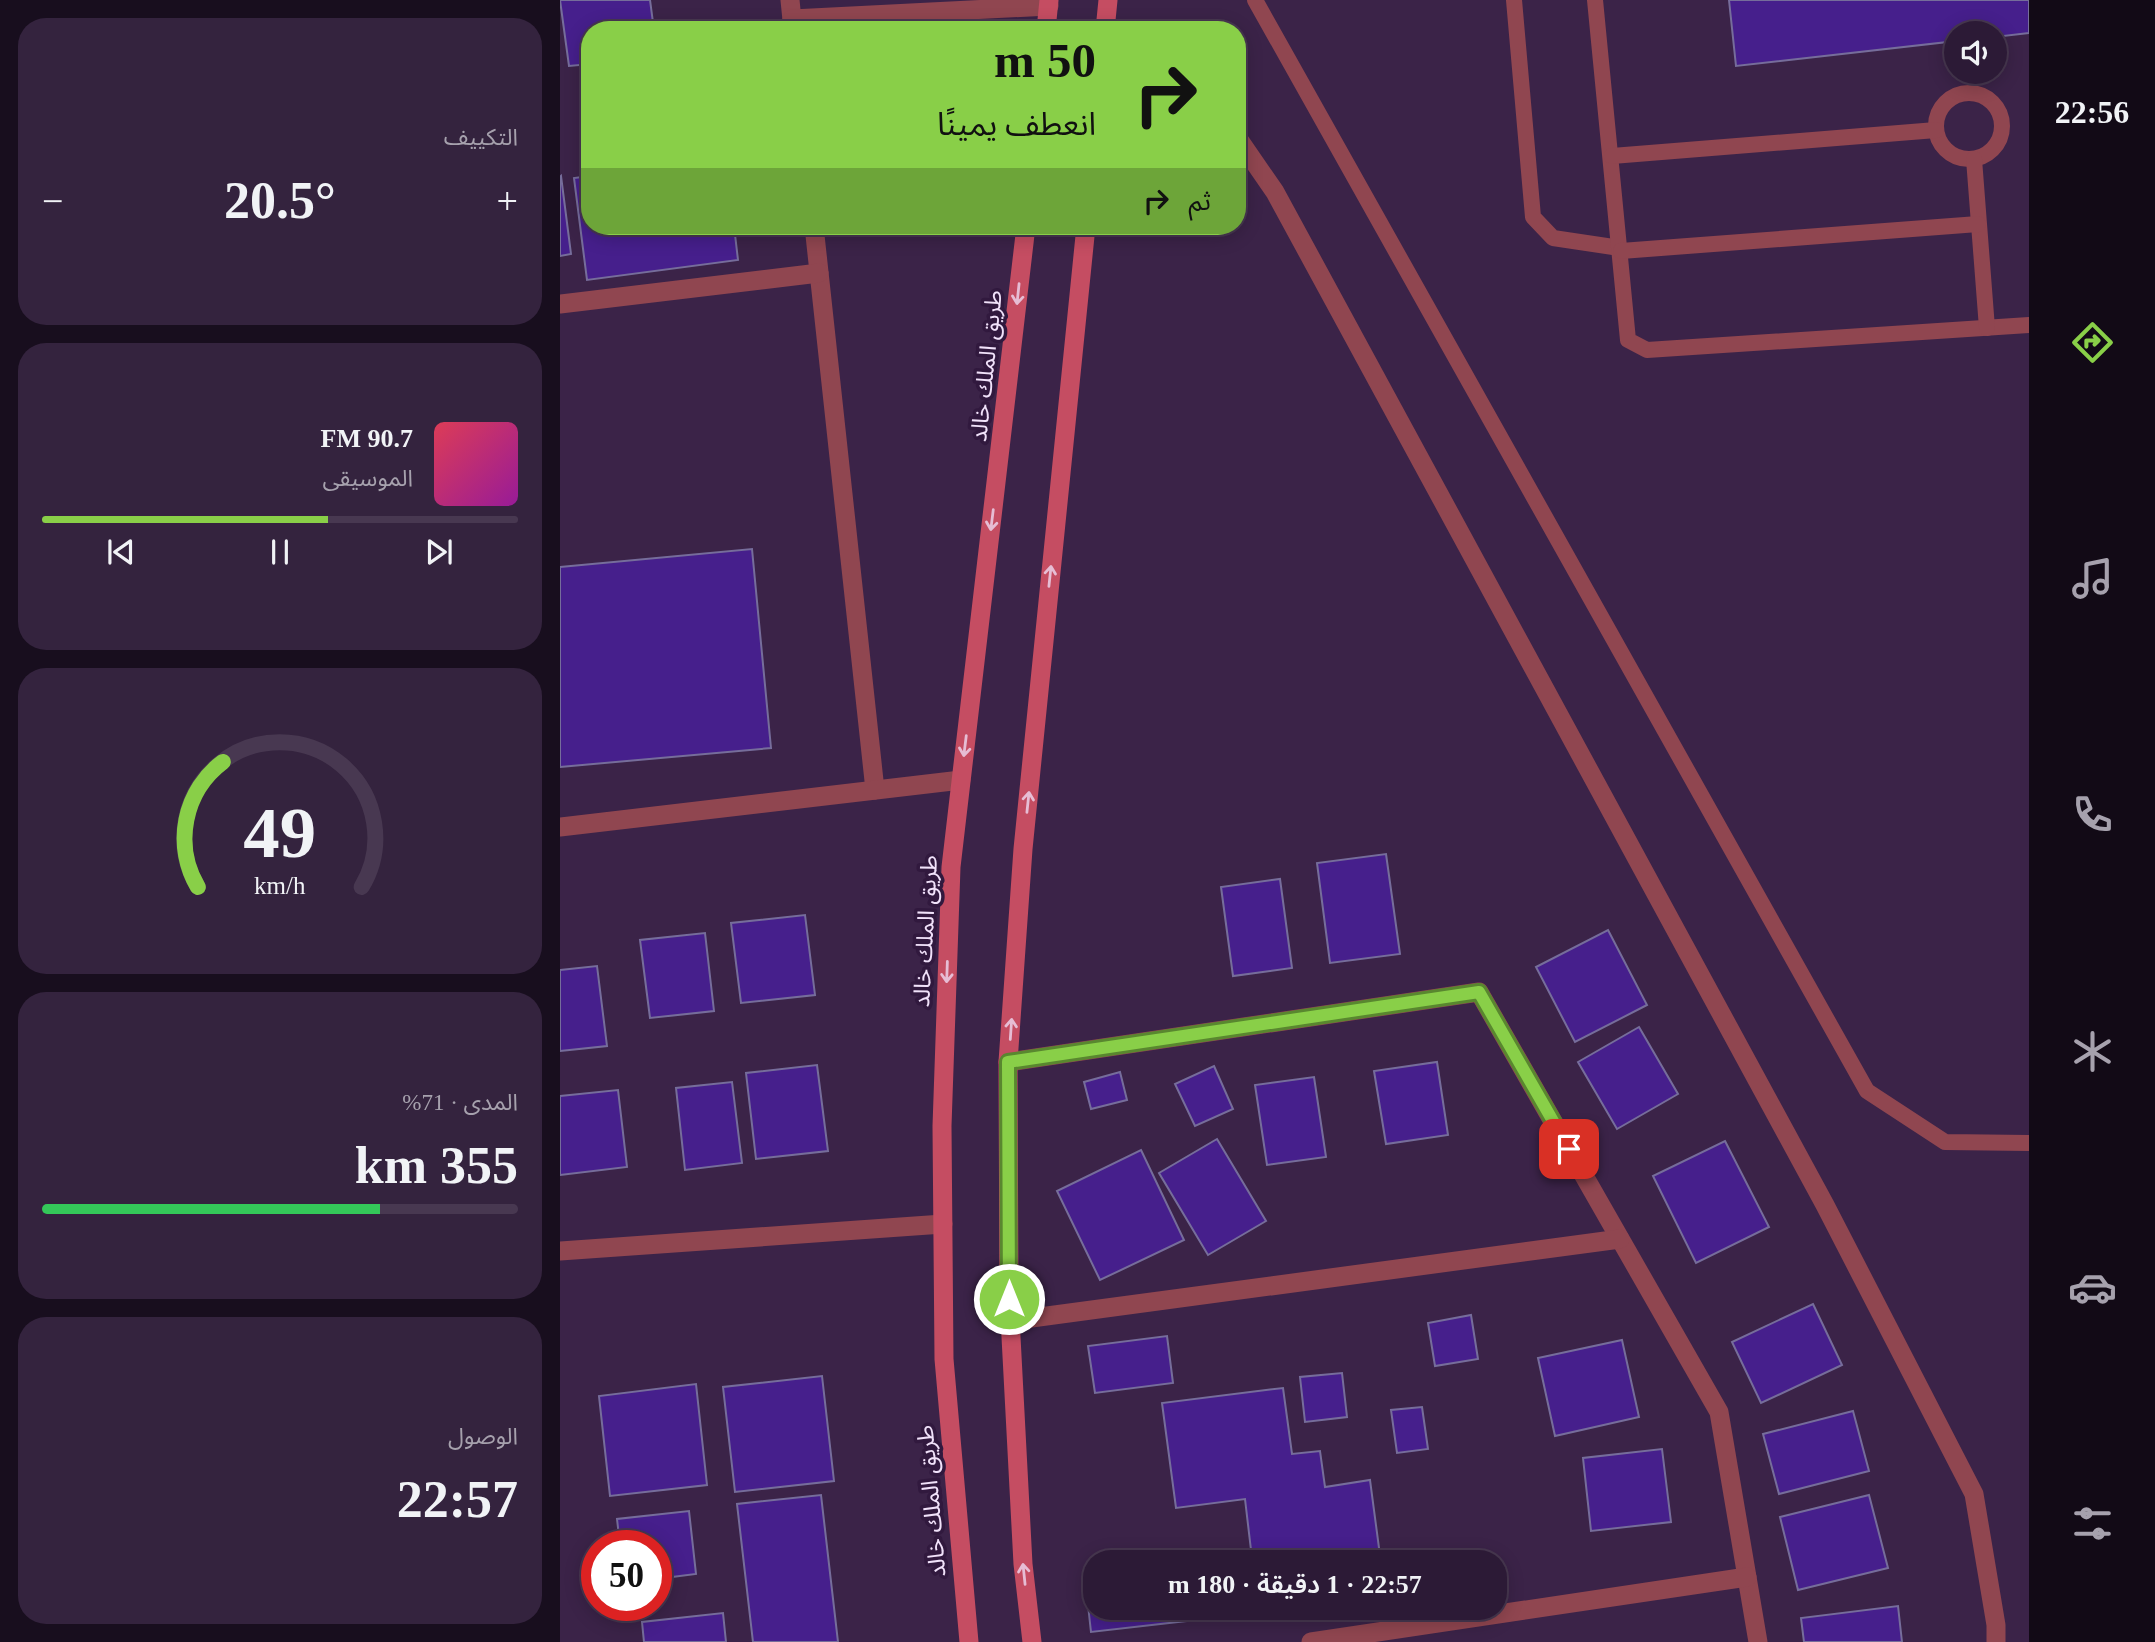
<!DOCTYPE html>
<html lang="ar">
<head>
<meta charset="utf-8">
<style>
	:root { --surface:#2c1a36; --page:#34233e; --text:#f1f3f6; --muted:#a6a1ad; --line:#483851; --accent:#89cf48 }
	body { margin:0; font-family:"Times New Roman","Noto Sans Arabic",serif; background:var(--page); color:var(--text); direction:rtl; height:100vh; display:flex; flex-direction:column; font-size:26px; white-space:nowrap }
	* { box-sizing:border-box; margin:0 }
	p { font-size:23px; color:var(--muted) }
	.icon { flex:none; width:38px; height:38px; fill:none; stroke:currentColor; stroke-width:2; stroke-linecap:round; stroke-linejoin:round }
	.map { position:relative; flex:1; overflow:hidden; direction:ltr }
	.side { display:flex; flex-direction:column; gap:18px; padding:18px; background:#180e1e; width:560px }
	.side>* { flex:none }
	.banner { position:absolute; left:21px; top:21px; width:665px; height:214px; border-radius:28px; box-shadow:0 4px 18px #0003,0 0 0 2px var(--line); direction:rtl; background:#89cf48; color:#111; overflow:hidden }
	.controls { position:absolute; left:1384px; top:21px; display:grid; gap:14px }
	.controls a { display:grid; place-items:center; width:63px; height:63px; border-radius:50%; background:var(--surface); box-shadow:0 4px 18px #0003,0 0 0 2px var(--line); font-size:35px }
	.speed { position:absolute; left:21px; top:1530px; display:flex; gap:14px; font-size:35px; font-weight:700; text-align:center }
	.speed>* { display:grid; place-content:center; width:91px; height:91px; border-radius:50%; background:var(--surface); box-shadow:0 4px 18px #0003,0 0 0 2px var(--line); line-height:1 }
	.speed .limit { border:10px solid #d22; background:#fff; color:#111 }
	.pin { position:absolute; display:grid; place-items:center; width:60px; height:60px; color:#fff; margin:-30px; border-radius:14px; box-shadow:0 4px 10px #0006 }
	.me { position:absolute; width:77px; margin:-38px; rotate:0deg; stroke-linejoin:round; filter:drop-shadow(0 0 5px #0008) }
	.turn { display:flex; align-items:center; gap:24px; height:147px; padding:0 35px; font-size:32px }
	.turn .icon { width:91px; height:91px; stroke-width:2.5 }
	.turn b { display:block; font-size:49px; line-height:60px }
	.then { display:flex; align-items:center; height:66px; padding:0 35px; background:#0003; gap:14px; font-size:26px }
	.big { font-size:52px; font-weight:600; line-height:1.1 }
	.side .widget { flex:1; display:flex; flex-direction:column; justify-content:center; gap:10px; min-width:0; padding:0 24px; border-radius:28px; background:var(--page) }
	.side .dial { align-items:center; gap:0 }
	.dial svg { height:182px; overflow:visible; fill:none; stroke:var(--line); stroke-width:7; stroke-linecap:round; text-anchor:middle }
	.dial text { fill:var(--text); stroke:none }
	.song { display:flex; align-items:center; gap:21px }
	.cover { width:84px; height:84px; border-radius:10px; background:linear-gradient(135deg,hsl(350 70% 55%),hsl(300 70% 35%)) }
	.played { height:7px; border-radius:4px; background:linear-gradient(90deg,var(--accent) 60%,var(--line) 60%) }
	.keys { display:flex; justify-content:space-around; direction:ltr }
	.heat { display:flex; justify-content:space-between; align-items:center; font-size:38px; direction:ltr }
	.charge { height:10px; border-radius:5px; background:linear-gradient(90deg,#34c759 71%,var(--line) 0) }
	.trip { position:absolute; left:523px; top:1550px; width:424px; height:70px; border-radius:28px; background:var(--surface); box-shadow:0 4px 18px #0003,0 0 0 2px var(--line); font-weight:600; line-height:70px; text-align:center; direction:rtl }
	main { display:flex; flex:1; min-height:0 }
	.dock { display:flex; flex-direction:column; width:126px; justify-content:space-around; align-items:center; background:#120a16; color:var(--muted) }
	.dock .icon { width:49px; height:49px }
	.dock .selected { color:var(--accent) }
	.dock b { font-size:32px; color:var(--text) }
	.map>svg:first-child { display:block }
</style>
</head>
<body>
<main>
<nav class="dock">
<b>22:56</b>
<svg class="icon selected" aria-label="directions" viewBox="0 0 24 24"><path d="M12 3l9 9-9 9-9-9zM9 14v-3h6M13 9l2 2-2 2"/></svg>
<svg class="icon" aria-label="music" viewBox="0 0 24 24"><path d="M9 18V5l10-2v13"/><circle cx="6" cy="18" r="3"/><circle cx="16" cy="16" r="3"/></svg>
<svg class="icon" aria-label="phone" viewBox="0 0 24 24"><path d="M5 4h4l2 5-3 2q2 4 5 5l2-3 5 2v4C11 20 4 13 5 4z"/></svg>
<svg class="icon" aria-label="climate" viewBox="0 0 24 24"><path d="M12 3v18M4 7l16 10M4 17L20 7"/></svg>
<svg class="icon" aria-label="car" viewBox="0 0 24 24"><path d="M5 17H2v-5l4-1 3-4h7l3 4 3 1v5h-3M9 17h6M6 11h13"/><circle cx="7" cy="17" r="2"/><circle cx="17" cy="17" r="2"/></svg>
<svg class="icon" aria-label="filters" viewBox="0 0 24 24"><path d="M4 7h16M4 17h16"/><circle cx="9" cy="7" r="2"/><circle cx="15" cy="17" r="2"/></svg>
</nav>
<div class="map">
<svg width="1469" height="1642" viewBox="0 0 1469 1642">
	<rect width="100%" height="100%" fill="#3b2348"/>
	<!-- building -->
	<g fill="#461f8c" stroke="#766d9b" stroke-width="2">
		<path d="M 0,0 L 90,0 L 94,30 L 30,30 L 30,64 L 9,66 Z"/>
		<path d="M 1169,0 L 1469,0 L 1469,33 L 1435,37 L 1435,33 L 1396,33 L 1396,41 L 1176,66 Z"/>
		<path d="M 1,176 L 11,254 L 0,256 L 0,177 Z"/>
		<path d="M 30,176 L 30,226 L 174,226 L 178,260 L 27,280 L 14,178 Z"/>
		<path d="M 192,549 L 211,748 L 0,767 L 0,567 Z"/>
		<path d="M 826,854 L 840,954 L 770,963 L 757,863 Z"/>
		<path d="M 720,879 L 732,968 L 673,976 L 661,887 Z"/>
		<path d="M 245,915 L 255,995 L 181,1003 L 171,923 Z"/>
		<path d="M 1048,930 L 1087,1005 L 1015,1042 L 976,967 Z"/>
		<path d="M 145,933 L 154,1011 L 90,1018 L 80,940 Z"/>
		<path d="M 37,966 L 47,1046 L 0,1051 L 0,970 Z"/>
		<path d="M 1079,1027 L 1118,1094 L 1057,1129 L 1018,1062 Z"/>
		<path d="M 877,1062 L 888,1135 L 826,1144 L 814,1071 Z"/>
		<path d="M 257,1065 L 268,1151 L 196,1159 L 186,1073 Z"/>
		<path d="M 654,1066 L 673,1109 L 635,1126 L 615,1084 Z"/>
		<path d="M 560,1072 L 567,1100 L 531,1109 L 524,1082 Z"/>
		<path d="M 754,1077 L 766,1157 L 707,1165 L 695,1085 Z"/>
		<path d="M 172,1082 L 182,1163 L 125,1170 L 116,1088 Z"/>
		<path d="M 58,1090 L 67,1167 L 0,1175 L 0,1096 Z"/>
		<path d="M 657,1139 L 706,1221 L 648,1255 L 599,1173 Z"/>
		<path d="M 1165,1141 L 1209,1227 L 1136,1263 L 1093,1176 Z"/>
		<path d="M 581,1150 L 624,1240 L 540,1280 L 497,1191 Z"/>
		<path d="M 1253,1304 L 1282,1365 L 1201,1403 L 1172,1342 Z"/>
		<path d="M 911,1315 L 918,1359 L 875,1366 L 868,1323 Z"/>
		<path d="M 607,1336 L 613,1383 L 535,1393 L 528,1346 Z"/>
		<path d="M 1062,1340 L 1079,1417 L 995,1436 L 978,1358 Z"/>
		<path d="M 782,1373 L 787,1417 L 745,1422 L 740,1377 Z"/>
		<path d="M 262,1376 L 274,1481 L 175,1492 L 163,1387 Z"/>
		<path d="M 136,1384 L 147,1485 L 50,1496 L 39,1396 Z"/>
		<path d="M 723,1388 L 732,1454 L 760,1451 L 765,1487 L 810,1480 L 821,1563 L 673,1563 L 672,1552 L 691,1550 L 685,1499 L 616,1508 L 602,1403 Z"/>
		<path d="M 862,1407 L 868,1449 L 837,1453 L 831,1410 Z"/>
		<path d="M 1293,1411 L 1309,1471 L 1219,1494 L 1203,1434 Z"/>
		<path d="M 1102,1449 L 1111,1522 L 1031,1531 L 1023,1458 Z"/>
		<path d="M 261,1495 L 278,1642 L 193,1642 L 177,1504 Z"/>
		<path d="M 1309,1495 L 1328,1568 L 1238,1590 L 1220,1517 Z"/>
		<path d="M 129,1511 L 136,1574 L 96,1579 L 96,1545 L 60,1545 L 57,1519 Z"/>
		<path d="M 536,1586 L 536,1608 L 669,1608 L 670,1616 L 531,1632 L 526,1587 Z"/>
		<path d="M 1338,1606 L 1342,1642 L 1244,1642 L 1241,1618 Z"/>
		<path d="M 163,1613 L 166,1642 L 84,1642 L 82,1622 Z"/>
	</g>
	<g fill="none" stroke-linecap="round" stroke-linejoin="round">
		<!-- service -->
		<g stroke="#904650" stroke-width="16">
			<path d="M 695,0 L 1307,1091 L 1385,1142 L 1469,1143"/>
			<path d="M 954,0 L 973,217 L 993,238 L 1060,248"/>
			<path d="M 1035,0 L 1068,340 L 1087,350 L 1469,325"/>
			<circle cx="1409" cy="126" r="33"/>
			<path d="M 1052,156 L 1376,130"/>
			<path d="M 1414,159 L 1427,328"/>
			<path d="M 1061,251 L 1418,224"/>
		</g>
		<!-- minor -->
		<g stroke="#904650" stroke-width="19">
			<path d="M 230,0 L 233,30"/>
			<path d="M 232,19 L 489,6"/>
			<path d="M 677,137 L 715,192 L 1265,1205 L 1414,1494 L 1436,1625 L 1436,1642"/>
			<path d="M 254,226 L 315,790"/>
			<path d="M 0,304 L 259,273"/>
			<path d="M 0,827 L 401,780"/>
			<path d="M 448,1062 L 919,992 L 1159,1412 L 1198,1642"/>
			<path d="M 0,1251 L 383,1224"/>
			<path d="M 450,1321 L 1060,1239"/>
			<path d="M 751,1642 L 1187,1577"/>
		</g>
		<!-- secondary -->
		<g stroke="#c54d62" stroke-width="19">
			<path d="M 486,30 L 489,0"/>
			<path d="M 545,30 L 548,0"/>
			<path d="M 409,1642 L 384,1359 L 382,1126 L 391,867 L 466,226"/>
			<path d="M 472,1642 L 463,1564 L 449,1299 L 448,1062 L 463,849 L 526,226"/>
		</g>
	</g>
	<!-- one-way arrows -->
	<defs><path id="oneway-shaft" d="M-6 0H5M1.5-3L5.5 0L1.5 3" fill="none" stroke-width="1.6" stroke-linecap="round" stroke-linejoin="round" transform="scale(1.75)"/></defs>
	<g stroke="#e6bdd4">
		<use href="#oneway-shaft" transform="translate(458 294) rotate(96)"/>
		<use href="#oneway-shaft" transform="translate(432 520) rotate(97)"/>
		<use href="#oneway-shaft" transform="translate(490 576) rotate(-84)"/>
		<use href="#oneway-shaft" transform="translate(405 746) rotate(97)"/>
		<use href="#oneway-shaft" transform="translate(468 802) rotate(-84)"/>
		<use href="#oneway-shaft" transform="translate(387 972) rotate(92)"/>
		<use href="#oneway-shaft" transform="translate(451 1029) rotate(-86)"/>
		<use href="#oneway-shaft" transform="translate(464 1574) rotate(-96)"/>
	</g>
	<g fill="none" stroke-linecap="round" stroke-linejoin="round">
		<!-- route casing -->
		<g stroke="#59872f" stroke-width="18">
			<path id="route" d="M 449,1299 L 448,1062 L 919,992 L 1009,1149"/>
		</g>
		<!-- route -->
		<use href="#route" stroke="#89cf48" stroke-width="12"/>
	</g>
	<g text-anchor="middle" stroke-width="7" stroke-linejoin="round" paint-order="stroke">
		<!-- street labels -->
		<g font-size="23" fill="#f1e2fa" stroke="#31193e">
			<text transform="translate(426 366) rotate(-84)" y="8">طريق الملك خالد</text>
			<text transform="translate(365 931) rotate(-87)" y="8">طريق الملك خالد</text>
			<text transform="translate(371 1501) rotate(-95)" y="8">طريق الملك خالد</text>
		</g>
	</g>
</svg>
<div class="controls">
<a><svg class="icon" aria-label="sound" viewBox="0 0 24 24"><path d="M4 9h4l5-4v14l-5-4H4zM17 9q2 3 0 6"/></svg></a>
</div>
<div class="speed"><div class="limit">50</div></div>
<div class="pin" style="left:1009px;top:1149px;background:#d93025"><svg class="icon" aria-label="arrive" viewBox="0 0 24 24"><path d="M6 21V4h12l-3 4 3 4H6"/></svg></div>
<svg class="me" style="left:449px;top:1299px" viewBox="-20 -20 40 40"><circle r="17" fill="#89cf48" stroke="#fff" stroke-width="3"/><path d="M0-11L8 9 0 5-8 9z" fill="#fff"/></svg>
<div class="trip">22:57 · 1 دقيقة · 180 m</div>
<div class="banner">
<div class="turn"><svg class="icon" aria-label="right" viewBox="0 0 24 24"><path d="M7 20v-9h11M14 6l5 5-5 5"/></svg><div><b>50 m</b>انعطف يمينًا</div></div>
<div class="then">ثم<svg class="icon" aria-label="right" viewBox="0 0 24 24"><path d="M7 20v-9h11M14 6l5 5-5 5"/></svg></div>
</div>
</div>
<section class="side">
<div class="widget"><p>التكييف</p>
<div class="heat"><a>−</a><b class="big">20.5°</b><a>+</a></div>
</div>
<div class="widget">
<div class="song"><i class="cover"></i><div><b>90.7 FM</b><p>الموسيقى</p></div></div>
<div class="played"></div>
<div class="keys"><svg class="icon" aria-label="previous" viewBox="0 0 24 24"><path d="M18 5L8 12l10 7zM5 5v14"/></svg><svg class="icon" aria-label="pause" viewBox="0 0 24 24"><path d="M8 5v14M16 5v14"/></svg><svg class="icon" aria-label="next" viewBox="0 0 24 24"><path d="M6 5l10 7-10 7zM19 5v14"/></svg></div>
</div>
<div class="widget dial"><svg viewBox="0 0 100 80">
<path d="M14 69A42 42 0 1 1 86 69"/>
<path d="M14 69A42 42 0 0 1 25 14" stroke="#89cf48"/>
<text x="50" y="56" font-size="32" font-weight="700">49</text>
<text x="50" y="72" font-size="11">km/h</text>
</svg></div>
<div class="widget"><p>المدى · 71%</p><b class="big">355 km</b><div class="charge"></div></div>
<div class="widget"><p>الوصول</p><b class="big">22:57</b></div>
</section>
</main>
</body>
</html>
